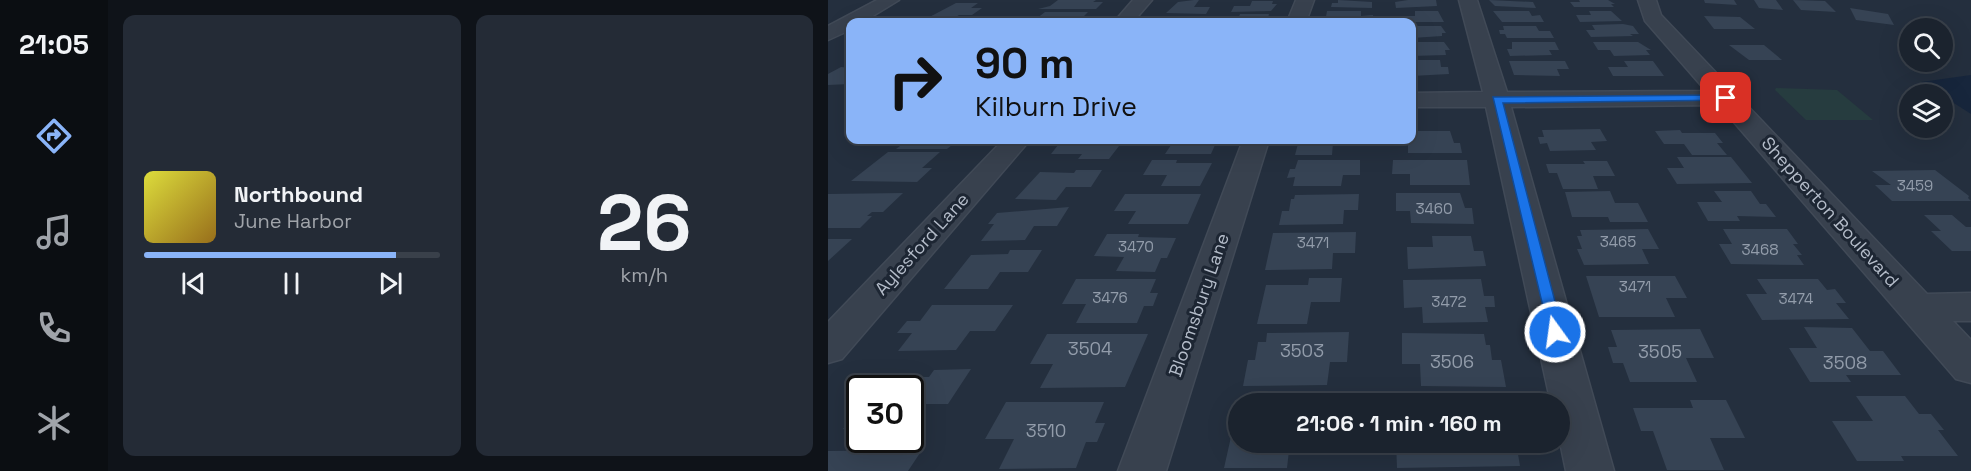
<!DOCTYPE html>
<html lang="en">
<head>
<meta charset="utf-8">
<style>
	:root { --surface:#1b232e; --page:#242b36; --text:#f1f3f6; --muted:#a0a4aa; --line:#39404a; --accent:#8ab4f8 }
	body { margin:0; font-family:"Space Grotesk",sans-serif; background:var(--page); color:var(--text); height:100vh; display:flex; flex-direction:column; font-size:22px; white-space:nowrap }
	* { box-sizing:border-box; margin:0 }
	p { font-size:20px; color:var(--muted) }
	.icon { flex:none; width:33px; height:33px; fill:none; stroke:currentColor; stroke-width:2; stroke-linecap:round; stroke-linejoin:round }
	.map { position:relative; flex:1; overflow:hidden }
	.drawer { display:flex; flex-direction:column; gap:15px; padding:15px; background:#0f1319; width:720px }
	.drawer>* { flex:none }
	.top-card { position:absolute; left:18px; top:18px; width:570px; height:126px; border-radius:12px; box-shadow:0 6px 24px #0002,0 0 0 2px var(--line); background:#8ab4f8; color:#111; overflow:hidden }
	.controls { position:absolute; left:1071px; top:18px; display:grid; gap:12px }
	.controls a { display:grid; place-items:center; width:54px; height:54px; border-radius:50%; background:var(--surface); box-shadow:0 6px 24px #0002,0 0 0 2px var(--line); font-size:30px }
	.speed { position:absolute; left:18px; top:375px; display:flex; gap:12px; font-size:30px; font-weight:700; text-align:center }
	.speed>* { display:grid; place-content:center; width:78px; height:78px; border-radius:50%; background:var(--surface); box-shadow:0 6px 24px #0002,0 0 0 2px var(--line); line-height:1 }
	.speed .limit { border:3px solid #111; border-radius:9px; background:#fff; color:#111 }
	.pin { position:absolute; display:grid; place-items:center; width:51px; height:51px; color:#fff; margin:-26px; border-radius:12px; box-shadow:0 3px 9px #0006 }
	.me { position:absolute; width:66px; margin:-33px; rotate:346deg; stroke-linejoin:round; filter:drop-shadow(0 0 4px #0008) }
	.turn { display:flex; align-items:center; gap:21px; height:126px; padding:0 30px; font-size:27px }
	.turn .icon { width:78px; height:78px; stroke-width:2.5 }
	.turn b { display:block; font-size:42px; line-height:51px }
	.drawer .widget { flex:1; display:flex; flex-direction:column; justify-content:center; gap:9px; min-width:0; padding:0 21px; border-radius:12px; background:var(--page) }
	.drawer .dial { align-items:center; gap:0 }
	.dial b { font-size:78px; line-height:1 }
	.song { display:flex; align-items:center; gap:18px }
	.cover { width:72px; height:72px; border-radius:9px; background:linear-gradient(135deg,hsl(60 70% 55%),hsl(40 70% 35%)) }
	.played { height:6px; border-radius:3px; background:linear-gradient(90deg,var(--accent) 85%,var(--line) 85%) }
	.keys { display:flex; justify-content:space-around; direction:ltr }
	.drawer .tiles { flex:1; display:grid; gap:15px; grid-template-columns:repeat(2,1fr) }
	.trip { position:absolute; left:400px; top:393px; width:342px; height:60px; border-radius:30px; background:var(--surface); box-shadow:0 6px 24px #0002,0 0 0 2px var(--line); font-weight:700; line-height:60px; text-align:center }
	main { display:flex; flex:1; min-height:0 }
	.tab-bar { display:flex; flex-direction:column; width:108px; justify-content:space-around; align-items:center; background:#0b0e12; color:var(--muted) }
	.tab-bar .icon { width:42px; height:42px }
	.tab-bar .selected { color:var(--accent) }
	.tab-bar b { font-size:27px; color:var(--text) }
	.map>svg:first-child { display:block }
</style>
</head>
<body>
<main>
<nav class="tab-bar">
<b>21:05</b>
<svg class="icon selected" aria-label="directions" viewBox="0 0 24 24"><path d="M12 3l9 9-9 9-9-9zM9 14v-3h6M13 9l2 2-2 2"/></svg>
<svg class="icon" aria-label="music" viewBox="0 0 24 24"><path d="M9 18V5l10-2v13"/><circle cx="6" cy="18" r="3"/><circle cx="16" cy="16" r="3"/></svg>
<svg class="icon" aria-label="phone" viewBox="0 0 24 24"><path d="M5 4h4l2 5-3 2q2 4 5 5l2-3 5 2v4C11 20 4 13 5 4z"/></svg>
<svg class="icon" aria-label="climate" viewBox="0 0 24 24"><path d="M12 3v18M4 7l16 10M4 17L20 7"/></svg>
</nav>
<section class="drawer">
<div class="tiles">
<div class="widget">
<div class="song"><i class="cover"></i><div><b>Northbound</b><p>June Harbor</p></div></div>
<div class="played"></div>
<div class="keys"><svg class="icon" aria-label="previous" viewBox="0 0 24 24"><path d="M18 5L8 12l10 7zM5 5v14"/></svg><svg class="icon" aria-label="pause" viewBox="0 0 24 24"><path d="M8 5v14M16 5v14"/></svg><svg class="icon" aria-label="next" viewBox="0 0 24 24"><path d="M6 5l10 7-10 7zM19 5v14"/></svg></div>
</div>
<div class="widget dial"><b>26</b><p>km/h</p></div>
</div>
</section>
<div class="map">
<svg width="1143" height="471" viewBox="0 0 1143 471">
	<rect width="100%" height="100%" fill="#242f3e"/>
	<!-- green -->
	<path fill="#263c3f" d="M 948,88 L 1009,90 L 1045,120 L 978,120 L 947,90 Z"/>
	<!-- water -->
	<path fill="#17263c" d="M 1143,75 L 1143,114 L 1093,82 Z"/>
	<!-- building -->
	<g fill="#364354">
		<path d="M 230,0 L 268,0 L 265,2 L 275,2 L 268,9 L 210,9 L 222,6 Z"/>
		<path d="M 366,0 L 371,0 L 366,7 L 382,7 L 378,14 L 338,13 L 350,2 Z"/>
		<path d="M 510,0 L 544,2 L 544,8 L 503,7 L 504,3 L 510,3 Z"/>
		<path d="M 580,0 L 608,0 L 609,6 L 568,8 L 567,2 Z"/>
		<path d="M 661,0 L 705,2 L 708,8 L 667,6 Z"/>
		<path d="M 751,0 L 780,0 L 787,4 L 783,4 L 786,7 L 746,7 L 742,2 L 752,2 Z"/>
		<path d="M 876,0 L 906,0 L 909,5 L 877,3 Z"/>
		<path d="M 926,0 L 948,0 L 955,10 L 931,8 Z"/>
		<path d="M 965,0 L 997,1 L 1008,12 L 973,10 Z"/>
		<path d="M 424,1 L 445,1 L 444,4 L 449,4 L 443,11 L 403,12 L 406,6 L 422,6 Z"/>
		<path d="M 128,3 L 150,3 L 143,8 L 154,8 L 144,15 L 131,15 L 119,22 L 92,22 Z"/>
		<path d="M 1022,8 L 1060,14 L 1066,25 L 1028,20 Z"/>
		<path d="M 499,11 L 533,11 L 533,16 L 545,15 L 545,22 L 497,22 Z"/>
		<path d="M 587,11 L 610,11 L 616,22 L 573,22 L 572,16 L 587,16 Z"/>
		<path d="M 665,11 L 701,11 L 704,16 L 712,15 L 716,22 L 674,22 Z"/>
		<path d="M 761,11 L 783,11 L 794,21 L 752,22 L 748,15 L 763,15 Z"/>
		<path d="M 217,12 L 260,12 L 254,18 L 258,18 L 253,22 L 204,22 Z"/>
		<path d="M 412,14 L 441,14 L 440,18 L 446,18 L 445,21 L 438,22 L 396,22 L 398,19 L 410,19 Z"/>
		<path d="M 876,16 L 912,17 L 927,29 L 886,29 Z"/>
		<path d="M 333,18 L 365,18 L 362,22 L 322,22 Z"/>
		<path d="M 795,24 L 805,26 L 811,34 L 802,34 L 805,36 L 763,37 L 758,30 L 767,30 L 764,25 Z"/>
		<path d="M 587,26 L 613,26 L 618,33 L 614,33 L 614,36 L 584,38 Z"/>
		<path d="M 675,26 L 708,26 L 711,31 L 722,31 L 726,38 L 679,38 L 677,34 L 672,34 L 671,30 L 676,30 Z"/>
		<path d="M 584,42 L 616,42 L 622,50 L 617,50 L 618,55 L 584,56 Z"/>
		<path d="M 684,42 L 727,42 L 731,50 L 721,50 L 724,55 L 682,56 L 679,49 L 684,49 Z"/>
		<path d="M 765,42 L 810,42 L 823,50 L 818,50 L 822,55 L 786,56 L 782,50 L 770,50 Z"/>
		<path d="M 901,45 L 936,45 L 954,60 L 921,60 Z"/>
		<path d="M 587,60 L 612,60 L 613,67 L 620,67 L 621,74 L 584,76 Z"/>
		<path d="M 681,61 L 737,61 L 741,69 L 729,69 L 732,76 L 686,75 Z"/>
		<path d="M 796,61 L 825,61 L 836,76 L 785,76 L 780,67 L 800,67 Z"/>
		<path d="M 13,67 L 22,68 L 22,84 L 0,85 L 0,74 Z"/>
		<path d="M 772,129 L 779,141 L 763,142 L 768,150 L 722,151 L 719,143 L 712,144 L 710,137 L 716,137 L 714,130 Z"/>
		<path d="M 852,130 L 854,133 L 887,133 L 895,143 L 889,143 L 899,155 L 864,155 L 856,144 L 836,144 L 827,131 Z"/>
		<path d="M 584,131 L 622,131 L 626,143 L 632,143 L 634,153 L 580,153 L 580,144 L 567,144 L 567,140 L 584,140 Z"/>
		<path d="M 80,140 L 130,140 L 119,149 L 68,149 Z"/>
		<path d="M 234,140 L 278,140 L 274,146 L 291,146 L 281,159 L 250,159 L 254,154 L 223,154 Z"/>
		<path d="M 329,140 L 396,140 L 393,145 L 387,145 L 383,154 L 337,154 L 343,145 L 326,145 Z"/>
		<path d="M 471,140 L 527,140 L 527,143 L 505,143 L 504,155 L 467,155 Z"/>
		<path d="M 60,152 L 112,152 L 94,168 L 104,168 L 89,182 L 23,181 Z"/>
		<path d="M 849,157 L 903,157 L 924,183 L 849,184 L 839,168 L 856,168 Z"/>
		<path d="M 324,160 L 349,160 L 348,163 L 384,163 L 372,186 L 333,186 L 339,175 L 315,175 Z"/>
		<path d="M 470,160 L 532,160 L 532,175 L 515,175 L 513,186 L 465,186 L 467,177 L 459,178 L 462,169 L 467,169 Z"/>
		<path d="M 565,160 L 639,160 L 642,185 L 582,185 L 582,174 L 564,174 Z"/>
		<path d="M 755,161 L 779,161 L 787,176 L 765,176 L 770,189 L 735,189 L 729,173 L 721,173 L 718,164 L 757,164 Z"/>
		<path d="M 248,170 L 274,170 L 263,187 L 238,187 L 228,200 L 187,199 L 212,172 L 246,173 Z"/>
		<path d="M 1107,170 L 1141,196 L 1140,198 L 1143,201 L 1064,201 L 1047,185 L 1063,185 L 1044,171 Z"/>
		<path d="M 782,191 L 787,203 L 810,203 L 820,222 L 782,222 L 780,217 L 744,217 L 737,192 Z"/>
		<path d="M 886,191 L 923,191 L 932,204 L 938,204 L 948,217 L 909,216 L 912,221 L 880,221 L 869,202 L 894,202 Z"/>
		<path d="M 75,193 L 55,212 L 44,212 L 39,216 L 44,216 L 32,228 L 0,228 L 0,194 Z"/>
		<path d="M 568,193 L 632,193 L 637,208 L 644,208 L 646,224 L 583,223 L 582,211 L 568,211 Z"/>
		<path d="M 297,194 L 373,194 L 360,224 L 300,224 L 308,211 L 286,211 Z"/>
		<path d="M 531,194 L 530,210 L 516,210 L 515,224 L 451,225 L 454,211 L 461,211 L 463,199 L 466,199 L 467,195 Z"/>
		<path d="M 241,207 L 229,226 L 206,226 L 197,240 L 153,241 L 166,224 L 160,224 L 169,213 Z"/>
		<path d="M 1096,215 L 1124,215 L 1138,227 L 1143,227 L 1143,251 L 1124,251 L 1103,231 L 1113,231 Z"/>
		<path d="M 820,229 L 831,249 L 814,249 L 821,264 L 756,265 L 749,249 L 754,249 L 749,236 L 754,236 L 752,230 Z"/>
		<path d="M 895,229 L 959,229 L 970,244 L 965,244 L 974,255 L 969,255 L 976,265 L 903,264 L 891,244 L 904,244 Z"/>
		<path d="M 528,232 L 527,253 L 505,253 L 504,269 L 437,270 L 445,233 Z"/>
		<path d="M 279,234 L 311,234 L 310,237 L 348,238 L 339,258 L 333,258 L 327,272 L 288,271 L 296,257 L 266,256 Z"/>
		<path d="M 604,236 L 643,236 L 646,251 L 655,251 L 658,266 L 580,269 L 579,247 L 605,247 Z"/>
		<path d="M 0,239 L 24,239 L 0,261 Z"/>
		<path d="M 182,250 L 214,250 L 200,272 L 172,272 L 160,289 L 116,289 L 143,255 L 180,254 Z"/>
		<path d="M 758,276 L 847,276 L 859,298 L 838,298 L 847,317 L 771,317 Z"/>
		<path d="M 481,278 L 514,278 L 512,302 L 483,302 L 479,324 L 429,324 L 438,285 L 480,285 Z"/>
		<path d="M 248,279 L 328,279 L 322,293 L 330,293 L 325,306 L 316,306 L 309,323 L 248,323 L 258,304 L 234,304 Z"/>
		<path d="M 653,279 L 656,296 L 666,296 L 667,307 L 657,307 L 660,322 L 595,323 L 594,307 L 576,308 L 575,280 Z"/>
		<path d="M 929,279 L 990,279 L 999,290 L 1007,289 L 1018,303 L 1008,303 L 1021,319 L 934,320 L 918,294 L 939,294 Z"/>
		<path d="M 104,305 L 185,305 L 167,331 L 142,331 L 128,350 L 70,351 L 84,333 L 69,333 L 79,321 L 92,321 Z"/>
		<path d="M 976,327 L 1024,328 L 1042,351 L 1055,351 L 1073,375 L 1018,375 L 1023,382 L 982,382 L 961,348 L 989,348 Z"/>
		<path d="M 872,329 L 886,358 L 858,358 L 869,382 L 802,382 L 795,363 L 785,363 L 780,347 L 789,347 L 783,330 Z"/>
		<path d="M 521,332 L 519,362 L 502,362 L 499,385 L 415,386 L 420,360 L 427,360 L 430,342 L 438,342 L 439,333 Z"/>
		<path d="M 574,333 L 656,334 L 658,345 L 662,345 L 664,360 L 673,360 L 678,387 L 593,386 L 592,364 L 574,364 Z"/>
		<path d="M 219,334 L 320,334 L 297,387 L 212,388 L 225,364 L 202,364 Z"/>
		<path d="M 143,369 L 120,404 L 88,404 L 82,411 L 82,388 L 36,388 L 45,377 L 101,377 L 106,370 Z"/>
		<path d="M 1028,396 L 1077,396 L 1091,414 L 1103,414 L 1116,430 L 1110,430 L 1130,456 L 1073,456 L 1076,461 L 1029,461 L 1004,421 L 1045,421 Z"/>
		<path d="M 463,399 L 503,399 L 503,404 L 462,404 Z"/>
		<path d="M 862,400 L 898,400 L 917,438 L 882,438 L 896,470 L 839,470 L 825,431 L 813,431 L 805,408 L 865,408 Z"/>
		<path d="M 178,402 L 276,402 L 267,423 L 277,423 L 269,442 L 258,442 L 248,468 L 171,469 L 186,439 L 157,439 Z"/>
		<path d="M 32,408 L 32,429 L 15,429 Z"/>
		<path d="M 409,410 L 411,410 L 411,442 L 462,442 L 459,468 L 396,468 Z"/>
		<path d="M 568,442 L 688,442 L 692,466 L 569,468 Z"/>
		<path d="M 94,450 L 80,471 L 0,471 L 0,451 Z"/>
	</g>
	<g fill="none" stroke-linecap="round" stroke-linejoin="round">
		<!-- street casing -->
		<g stroke="#414a57" stroke-width="3">
			<g id="street">
				<path d="M 49,0 L 71,0 L 35,22 L 22,22 L 22,30 L 0,40 L 0,26 Z"/>
				<path d="M 305,0 L 324,0 L 305,22 L 286,22 Z"/>
				<path d="M 468,0 L 486,0 L 478,22 L 459,22 Z"/>
				<path d="M 631,0 L 649,0 L 679,92 L 878,91 L 817,21 L 810,0 L 828,0 L 833,15 L 1099,294 L 1143,293 L 1143,321 L 1125,321 L 1143,340 L 1143,383 L 1128,379 L 891,105 L 683,107 L 786,471 L 738,471 L 732,442 L 732,404 L 723,404 L 658,107 L 584,107 L 584,93 L 655,92 Z"/>
				<path d="M 175,140 L 202,140 L 14,359 L 0,363 L 0,322 Z"/>
				<path d="M 415,140 L 441,140 L 338,471 L 290,471 Z"/>
			</g>
		</g>
		<!-- street -->
		<use href="#street" fill="#38414e" fill-rule="evenodd"/>
	</g>
	<!-- route -->
	<path fill="#1a73e8" stroke="#114b97" stroke-width="1.5" d="M 898,95 L 903,98 L 902,100 L 675,103 L 735,332 L 733,336 L 722,336 L 665,97 Z"/>
	<g text-anchor="middle" stroke-width="6" stroke-linejoin="round" paint-order="stroke">
		<!-- number labels -->
		<g font-size="15" fill="#929caa">
			<text x="1087" y="191">3459</text>
			<text x="606" y="214">3460</text>
			<text x="790" y="247">3465</text>
			<text x="485" y="248">3471</text>
			<text x="308" y="252">3470</text>
			<text x="932" y="255">3468</text>
			<text x="807" y="292">3471</text>
			<text x="282" y="303">3476</text>
			<text x="968" y="304">3474</text>
			<text x="621" y="307">3472</text>
		</g>
		<!-- street labels -->
		<g font-size="18" fill="#b4bcc9" stroke="#1d2633">
			<text transform="translate(1002 212) rotate(48)" y="6">Shepperton Boulevard</text>
			<text transform="translate(94 244) rotate(-48)" y="6">Aylesford Lane</text>
			<text transform="translate(371 305) rotate(-71)" y="6">Bloomsbury Lane</text>
		</g>
		<!-- near-number labels -->
		<g font-size="18" fill="#929caa">
			<text x="262" y="355">3504</text>
			<text x="474" y="357">3503</text>
			<text x="832" y="358">3505</text>
			<text x="624" y="368">3506</text>
			<text x="1017" y="369">3508</text>
			<text x="218" y="437">3510</text>
		</g>
	</g>
</svg>
<div class="controls">
<a><svg class="icon" aria-label="search" viewBox="0 0 24 24"><circle cx="10" cy="10" r="6"/><path d="M15 15l6 6"/></svg></a>
<a><svg class="icon" aria-label="layers" viewBox="0 0 24 24"><path d="M12 4l9 5-9 5-9-5zM3 14l9 5 9-5"/></svg></a>
</div>
<div class="speed"><div class="limit">30</div></div>
<div class="pin" style="left:898px;top:98px;background:#d93025"><svg class="icon" aria-label="arrive" viewBox="0 0 24 24"><path d="M6 21V4h12l-3 4 3 4H6"/></svg></div>
<svg class="me" style="left:727px;top:332px" viewBox="-20 -20 40 40"><circle r="17" fill="#1a73e8" stroke="#fff" stroke-width="3"/><path d="M0-11L8 9 0 5-8 9z" fill="#fff"/></svg>
<div class="trip">21:06 · 1 min · 160 m</div>
<div class="top-card">
<div class="turn"><svg class="icon" aria-label="right" viewBox="0 0 24 24"><path d="M7 20v-9h11M14 6l5 5-5 5"/></svg><div><b>90 m</b>Kilburn Drive</div></div>
</div>
</div>
</main>
</body>
</html>
